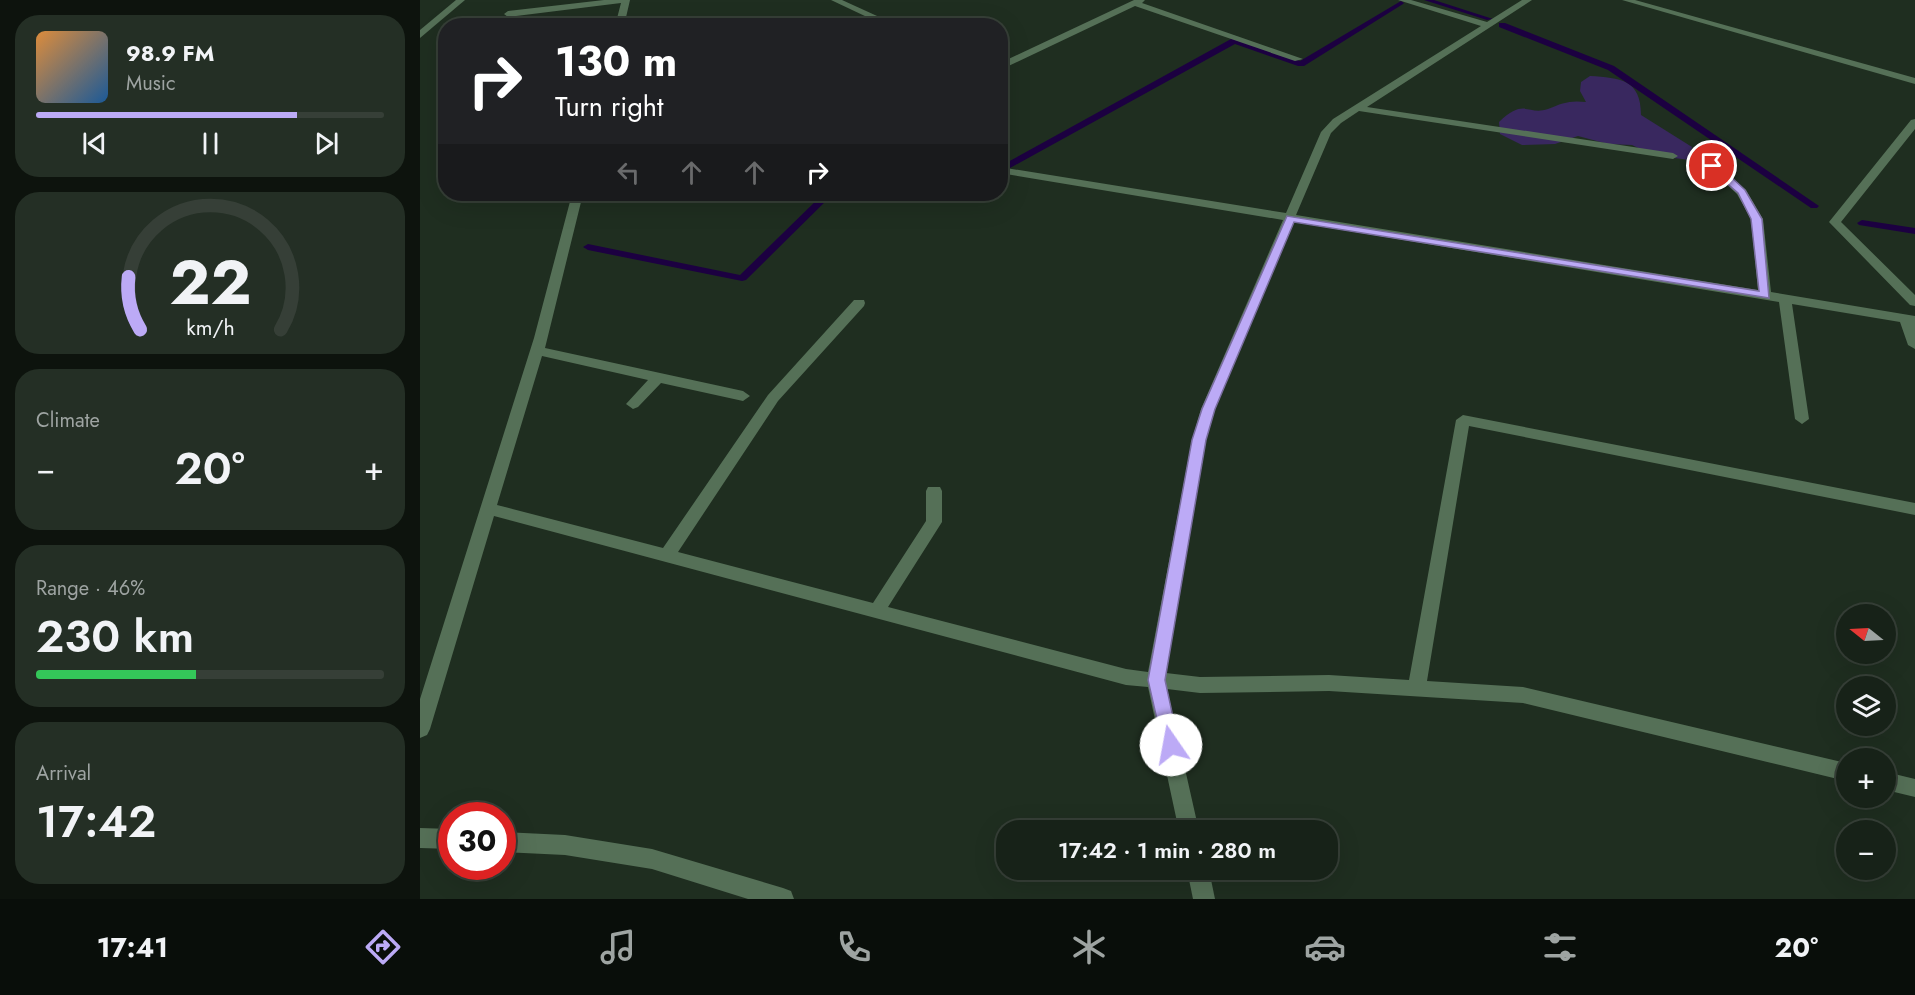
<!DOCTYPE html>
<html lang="en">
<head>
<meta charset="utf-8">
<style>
	:root { --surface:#172218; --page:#242f25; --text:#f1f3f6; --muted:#9ea4a2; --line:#363f37; --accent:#bcaaf6 }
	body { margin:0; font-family:Jost,sans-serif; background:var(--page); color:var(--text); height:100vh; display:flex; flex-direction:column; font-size:22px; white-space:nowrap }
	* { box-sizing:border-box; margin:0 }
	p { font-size:20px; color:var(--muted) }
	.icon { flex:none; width:33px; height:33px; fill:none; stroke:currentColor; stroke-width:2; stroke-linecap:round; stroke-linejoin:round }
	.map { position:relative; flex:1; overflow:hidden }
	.drawer { display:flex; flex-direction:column; gap:15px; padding:15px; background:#0d130d; width:420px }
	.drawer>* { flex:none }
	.guide { position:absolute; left:18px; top:18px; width:570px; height:183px; border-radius:24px; box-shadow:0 6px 24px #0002,0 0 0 2px var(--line); background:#202124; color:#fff; overflow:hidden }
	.needle { width:39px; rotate:288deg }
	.controls { position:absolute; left:1416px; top:604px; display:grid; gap:12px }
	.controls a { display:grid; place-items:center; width:60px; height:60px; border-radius:50%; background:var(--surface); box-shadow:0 6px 24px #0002,0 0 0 2px var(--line); font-size:30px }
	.speed { position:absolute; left:18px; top:802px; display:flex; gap:12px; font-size:30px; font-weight:700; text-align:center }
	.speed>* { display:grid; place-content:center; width:78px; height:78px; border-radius:50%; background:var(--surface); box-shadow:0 6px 24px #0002,0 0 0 2px var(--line); line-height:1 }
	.speed .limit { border:9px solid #d22; background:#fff; color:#111 }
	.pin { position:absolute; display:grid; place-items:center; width:51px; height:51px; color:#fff; margin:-26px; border:3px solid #fff; border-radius:50%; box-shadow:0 2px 6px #0007 }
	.me { position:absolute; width:66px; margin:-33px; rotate:348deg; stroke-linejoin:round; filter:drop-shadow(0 0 4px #0008) }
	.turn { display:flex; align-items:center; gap:21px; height:126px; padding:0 18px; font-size:27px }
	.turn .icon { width:78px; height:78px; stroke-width:2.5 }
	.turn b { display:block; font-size:42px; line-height:51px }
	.lanes { display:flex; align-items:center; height:57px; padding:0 18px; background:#0003; justify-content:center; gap:30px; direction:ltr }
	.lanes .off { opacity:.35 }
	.big { font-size:45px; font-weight:600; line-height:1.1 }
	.drawer .tile { flex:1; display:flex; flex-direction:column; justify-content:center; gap:9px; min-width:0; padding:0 21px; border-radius:24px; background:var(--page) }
	.drawer .dial { align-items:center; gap:0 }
	.dial svg { height:156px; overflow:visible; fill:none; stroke:var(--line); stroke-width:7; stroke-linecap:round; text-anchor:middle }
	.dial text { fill:var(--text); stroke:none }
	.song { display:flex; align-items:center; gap:18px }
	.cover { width:72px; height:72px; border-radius:9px; background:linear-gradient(135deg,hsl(30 70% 55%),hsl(210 70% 35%)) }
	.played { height:6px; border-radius:3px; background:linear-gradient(90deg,var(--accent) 75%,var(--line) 75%) }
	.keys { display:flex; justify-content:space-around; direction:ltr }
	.heat { display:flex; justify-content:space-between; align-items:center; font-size:33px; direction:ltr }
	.charge { height:9px; border-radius:4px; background:linear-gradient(90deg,#34c759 46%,var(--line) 0) }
	.trip { position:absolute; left:576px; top:820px; width:342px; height:60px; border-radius:24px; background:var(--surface); box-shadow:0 6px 24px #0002,0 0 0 2px var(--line); font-weight:600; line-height:60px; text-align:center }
	.menu { display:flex; height:96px; justify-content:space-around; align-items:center; background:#090e0a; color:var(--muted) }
	.menu .icon { width:42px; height:42px }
	.menu .active { color:var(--accent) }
	.menu b { font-size:27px; color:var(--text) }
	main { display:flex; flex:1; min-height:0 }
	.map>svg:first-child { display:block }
</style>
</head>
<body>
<main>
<section class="drawer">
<div class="tile">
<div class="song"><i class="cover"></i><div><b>98.9 FM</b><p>Music</p></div></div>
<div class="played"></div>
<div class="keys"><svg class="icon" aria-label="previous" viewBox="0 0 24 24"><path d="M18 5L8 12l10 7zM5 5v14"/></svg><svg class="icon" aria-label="pause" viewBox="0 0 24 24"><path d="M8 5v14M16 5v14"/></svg><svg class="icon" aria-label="next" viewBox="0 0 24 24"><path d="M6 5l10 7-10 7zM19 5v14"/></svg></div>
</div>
<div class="tile dial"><svg viewBox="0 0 100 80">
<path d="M14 69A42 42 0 1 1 86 69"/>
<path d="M14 69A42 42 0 0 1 8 42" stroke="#bcaaf6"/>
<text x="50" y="56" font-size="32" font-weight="700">22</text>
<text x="50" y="72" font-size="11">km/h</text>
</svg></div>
<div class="tile"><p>Climate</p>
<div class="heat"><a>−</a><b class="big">20°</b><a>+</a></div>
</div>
<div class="tile"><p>Range · 46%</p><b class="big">230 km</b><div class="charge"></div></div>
<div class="tile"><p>Arrival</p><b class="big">17:42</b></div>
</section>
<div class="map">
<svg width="1495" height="899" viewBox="0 0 1495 899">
	<rect width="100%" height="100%" fill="#1f2e20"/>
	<!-- green -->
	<path fill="#39285f" d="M 1170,76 C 1200,78 1221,79 1221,115 L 1272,147 L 1269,160 L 1233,155 L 1212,145 L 1188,144 L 1158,136 L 1135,144 L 1102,145 L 1080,134 L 1079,122 C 1105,97 1107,116 1128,109 C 1142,103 1150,100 1166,102 L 1160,91 L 1161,82 Z"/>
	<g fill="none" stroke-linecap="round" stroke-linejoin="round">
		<!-- stream -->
		<g fill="#1c0041" fill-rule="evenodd">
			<path d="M 1004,0 L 1014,0 L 1073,19 L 1067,20 Z"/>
			<path d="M 981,1 L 984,3 L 983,4 L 884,66 L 878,66 L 815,44 L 590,168 L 580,168 L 580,162 L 586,163 L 811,39 L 817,39 L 880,61 Z"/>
			<path d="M 1079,23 L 1085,23 L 1194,66 L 1399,206 L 1397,208 L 1391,208 L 1188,70 L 1079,27 Z"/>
			<path d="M 403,194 L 413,194 L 326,280 L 322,281 L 168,250 L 163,247 L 168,244 L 320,275 Z"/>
			<path d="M 1442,220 L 1495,228 L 1495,234 L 1439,225 L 1437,223 Z"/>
		</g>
		<!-- minor -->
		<g fill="#557057" fill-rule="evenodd">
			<path d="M 36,0 L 45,0 L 0,38 L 0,30 Z"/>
			<path d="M 184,0 L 210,0 L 204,26 L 195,26 L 201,3 L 88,17 L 84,14 L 88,11 Z"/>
			<path d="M 411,0 L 422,0 L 479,26 L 466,26 Z"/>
			<path d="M 714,0 L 725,0 L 722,3 L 883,59 L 875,61 L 715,6 L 580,70 L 580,63 Z"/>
			<path d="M 978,0 L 991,0 L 1067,22 L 1102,0 L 1112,0 L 947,107 L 1253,153 L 1258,156 L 1253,159 L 939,111 L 921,123 L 911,133 L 876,215 L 1338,290 L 1331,219 L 1317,194 L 1274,154 L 1274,150 L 1278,149 L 1326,190 L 1343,219 L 1351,292 L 1495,316 L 1495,349 L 1488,345 L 1480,322 L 1372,304 L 1389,419 L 1382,424 L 1375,419 L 1359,302 L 874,222 L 795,409 L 786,440 L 746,673 L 780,677 L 909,675 L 989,680 L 1036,420 L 1043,415 L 1495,503 L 1495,515 L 1049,426 L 1007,681 L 1103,687 L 1426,763 L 1426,781 L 1103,703 L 909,691 L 780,693 L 747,689 L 779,831 L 759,831 L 728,687 L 706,685 L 74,516 L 10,729 L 7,735 L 0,738 L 0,699 L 114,338 L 152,194 L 163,194 L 125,348 L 323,391 L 330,396 L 323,401 L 241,383 L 218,407 L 213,409 L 206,404 L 228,380 L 122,356 L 77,505 L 243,548 L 348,395 L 434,300 L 444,300 L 445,303 L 444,306 L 358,401 L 258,552 L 453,603 L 506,521 L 506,491 L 508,487 L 520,487 L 522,491 L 522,522 L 468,607 L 706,669 L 728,672 L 772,440 L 781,409 L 863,220 L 580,173 L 580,167 L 866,213 L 901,132 L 913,119 L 1061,26 Z"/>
			<path d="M 1202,0 L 1215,0 L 1495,78 L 1495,84 Z"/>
			<path d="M 1495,119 L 1495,129 L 1421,222 L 1495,295 L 1495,306 L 1490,305 L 1409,222 L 1491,120 Z"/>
			<path d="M 1466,772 L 1495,779 L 1495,797 L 1466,790 Z"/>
			<path d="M 0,828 L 32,829 L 32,849 L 0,848 Z"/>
			<path d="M 82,832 L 145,835 L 232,849 L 363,888 L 371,891 L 374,899 L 328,899 L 232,869 L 145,855 L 82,852 Z"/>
			<path d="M 767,870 L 789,870 L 795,899 L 773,899 Z"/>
		</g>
	</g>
	<!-- route -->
	<path fill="#bcaaf6" stroke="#7a6ea0" stroke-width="1.5" d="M 1289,163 L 1296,163 L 1325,190 L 1342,219 L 1349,298 L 874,222 L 795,409 L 786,440 L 745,680 L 759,745 L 757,750 L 751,753 L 744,750 L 728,680 L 772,440 L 782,409 L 867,216 L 1339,291 L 1331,219 L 1318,193 L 1289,168 Z"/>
</svg>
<div class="controls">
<a><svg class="needle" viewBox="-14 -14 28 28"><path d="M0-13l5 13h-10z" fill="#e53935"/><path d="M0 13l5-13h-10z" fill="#9ea4a2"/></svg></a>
<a><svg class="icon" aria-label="layers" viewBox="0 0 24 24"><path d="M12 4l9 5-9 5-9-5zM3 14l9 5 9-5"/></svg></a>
<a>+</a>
<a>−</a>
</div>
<div class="speed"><div class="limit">30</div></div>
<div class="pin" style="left:1292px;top:166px;background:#d93025"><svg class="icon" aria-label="arrive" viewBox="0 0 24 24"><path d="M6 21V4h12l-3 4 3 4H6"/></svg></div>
<svg class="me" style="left:751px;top:745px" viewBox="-20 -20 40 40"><circle r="19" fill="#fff"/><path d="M0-13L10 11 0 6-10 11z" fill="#bcaaf6"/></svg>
<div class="trip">17:42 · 1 min · 280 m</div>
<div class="guide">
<div class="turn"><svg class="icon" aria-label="right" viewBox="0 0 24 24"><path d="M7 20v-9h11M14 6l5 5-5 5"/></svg><div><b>130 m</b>Turn right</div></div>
<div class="lanes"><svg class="icon off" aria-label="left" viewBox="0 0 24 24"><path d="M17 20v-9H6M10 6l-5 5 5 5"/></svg><svg class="icon off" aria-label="ahead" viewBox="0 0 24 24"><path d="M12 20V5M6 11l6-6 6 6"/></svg><svg class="icon off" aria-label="ahead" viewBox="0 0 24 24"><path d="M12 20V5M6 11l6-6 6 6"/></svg><svg class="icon" aria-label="right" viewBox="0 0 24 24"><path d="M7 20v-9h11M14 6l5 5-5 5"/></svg></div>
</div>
</div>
</main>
<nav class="menu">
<b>17:41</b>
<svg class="icon active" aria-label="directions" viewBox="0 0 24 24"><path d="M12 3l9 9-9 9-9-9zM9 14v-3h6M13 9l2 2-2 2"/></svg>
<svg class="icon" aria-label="music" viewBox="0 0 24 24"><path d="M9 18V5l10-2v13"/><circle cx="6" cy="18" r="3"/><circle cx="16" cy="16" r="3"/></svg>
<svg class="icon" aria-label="phone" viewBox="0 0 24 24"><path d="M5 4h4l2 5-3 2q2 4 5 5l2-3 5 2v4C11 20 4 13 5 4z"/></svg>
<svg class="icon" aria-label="climate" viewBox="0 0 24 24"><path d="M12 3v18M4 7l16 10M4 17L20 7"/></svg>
<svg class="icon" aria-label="car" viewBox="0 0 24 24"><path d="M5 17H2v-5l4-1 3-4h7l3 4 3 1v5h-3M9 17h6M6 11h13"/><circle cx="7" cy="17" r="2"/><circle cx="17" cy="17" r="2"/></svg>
<svg class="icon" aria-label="filters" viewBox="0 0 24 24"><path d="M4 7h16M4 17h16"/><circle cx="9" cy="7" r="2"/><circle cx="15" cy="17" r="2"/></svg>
<b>20°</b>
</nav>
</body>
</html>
